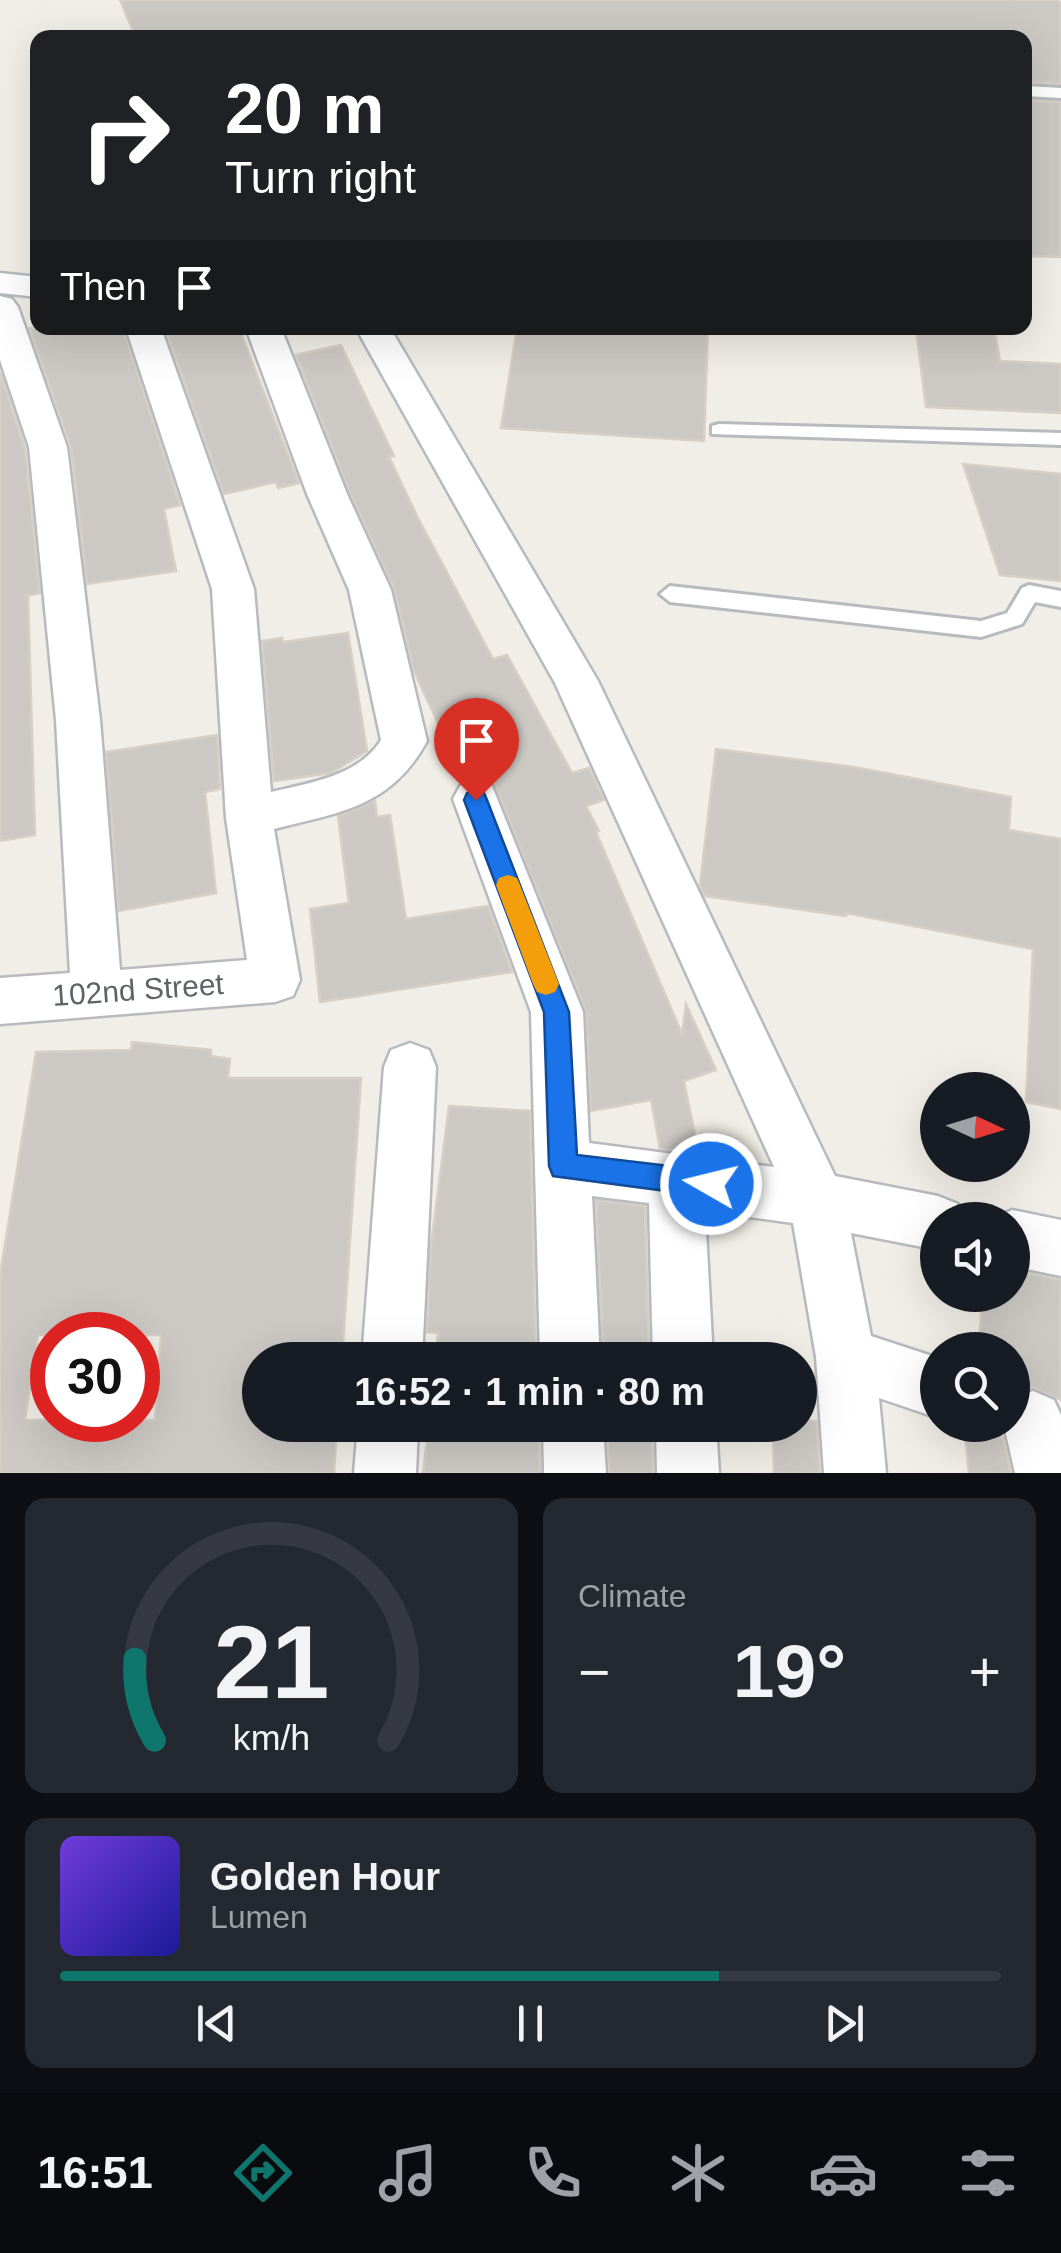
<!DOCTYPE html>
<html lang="en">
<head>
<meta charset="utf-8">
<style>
	:root { --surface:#171b24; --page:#242831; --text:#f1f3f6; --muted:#9ea1a6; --line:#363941; --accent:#0f766e }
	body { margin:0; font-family:Helvetica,sans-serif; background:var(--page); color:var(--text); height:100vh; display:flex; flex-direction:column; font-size:38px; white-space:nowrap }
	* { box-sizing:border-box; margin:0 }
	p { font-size:32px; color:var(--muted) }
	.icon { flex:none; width:55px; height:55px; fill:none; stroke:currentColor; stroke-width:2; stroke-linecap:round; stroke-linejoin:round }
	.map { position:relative; height:1473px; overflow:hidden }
	.details { display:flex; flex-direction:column; gap:25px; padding:25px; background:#0d0f14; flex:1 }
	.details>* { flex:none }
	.guide { position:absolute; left:30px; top:30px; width:1002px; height:305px; border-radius:20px; box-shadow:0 10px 40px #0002; background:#202124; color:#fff; overflow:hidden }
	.needle { width:65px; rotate:94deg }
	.fabs { position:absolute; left:920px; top:1072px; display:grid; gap:20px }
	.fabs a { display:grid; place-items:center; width:110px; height:110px; border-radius:50%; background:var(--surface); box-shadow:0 10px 40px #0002; font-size:50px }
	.speed { position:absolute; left:30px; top:1312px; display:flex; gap:20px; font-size:50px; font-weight:700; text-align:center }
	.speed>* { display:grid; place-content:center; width:130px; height:130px; border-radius:50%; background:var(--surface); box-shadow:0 10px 40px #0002; line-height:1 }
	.speed .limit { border:15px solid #d22; background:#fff; color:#111 }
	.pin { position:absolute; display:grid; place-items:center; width:85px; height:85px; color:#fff; margin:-102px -42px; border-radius:50% 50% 50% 0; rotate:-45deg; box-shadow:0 0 10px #0007 }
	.pin .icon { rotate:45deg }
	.me { position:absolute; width:110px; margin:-55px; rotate:278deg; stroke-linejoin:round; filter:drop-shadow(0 0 8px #0008) }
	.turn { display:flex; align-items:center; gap:35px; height:210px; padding:0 30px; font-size:45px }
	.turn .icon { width:130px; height:130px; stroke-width:2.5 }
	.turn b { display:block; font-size:70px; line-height:85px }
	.then { display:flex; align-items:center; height:95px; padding:0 30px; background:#0003; gap:20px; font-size:38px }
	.big { font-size:75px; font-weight:600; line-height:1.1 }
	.details .widget { flex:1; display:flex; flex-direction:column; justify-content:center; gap:15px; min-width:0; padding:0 35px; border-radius:20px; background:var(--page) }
	.details .dial { align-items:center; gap:0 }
	.dial svg { height:260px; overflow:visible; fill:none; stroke:var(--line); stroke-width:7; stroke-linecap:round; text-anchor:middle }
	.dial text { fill:var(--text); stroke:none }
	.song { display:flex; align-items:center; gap:30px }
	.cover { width:120px; height:120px; border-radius:15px; background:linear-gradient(135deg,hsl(260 70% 55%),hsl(240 70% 35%)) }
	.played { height:10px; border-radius:5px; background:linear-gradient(90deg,var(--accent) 70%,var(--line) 70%) }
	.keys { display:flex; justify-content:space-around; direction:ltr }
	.heat { display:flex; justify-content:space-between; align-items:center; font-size:55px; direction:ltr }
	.details .tiles { flex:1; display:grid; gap:25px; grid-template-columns:1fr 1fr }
	.widget:last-child { grid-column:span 2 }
	.trip { position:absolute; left:242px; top:1342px; width:575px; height:100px; border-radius:50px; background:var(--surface); box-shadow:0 10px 40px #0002; font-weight:600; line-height:100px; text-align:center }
	.tab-bar { display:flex; height:160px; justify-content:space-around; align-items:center; background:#090b0e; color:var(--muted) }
	.tab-bar .icon { width:70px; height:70px }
	.tab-bar .selected { color:var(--accent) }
	.tab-bar b { font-size:45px; color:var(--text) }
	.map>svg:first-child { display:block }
</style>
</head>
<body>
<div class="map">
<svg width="1061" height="1473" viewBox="0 0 1061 1473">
	<rect width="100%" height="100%" fill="#f1eee7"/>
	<!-- building -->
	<g fill="#ccc9c4" stroke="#d6cfc5" stroke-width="2.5" fill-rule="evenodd">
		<path d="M 120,0 L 1057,0 L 1061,3 L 1061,84 L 1025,82 L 1025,38 L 136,38 Z"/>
		<path d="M 1025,100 L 1061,102 L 1061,257 L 1025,256 Z"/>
		<path d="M 29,328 L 123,328 L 180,505 L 164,509 L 176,571 L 87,584 L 71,446 Z"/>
		<path d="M 165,328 L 239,328 L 299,483 L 278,488 L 276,482 L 224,494 Z"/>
		<path d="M 517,328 L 708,328 L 704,441 L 501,428 Z"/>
		<path d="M 916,328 L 994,328 L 1000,361 L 1061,364 L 1061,413 L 926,407 Z"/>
		<path d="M 341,345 L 394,456 L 389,457 L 417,516 L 493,659 L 507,655 L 572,773 L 589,768 L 604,800 L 586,806 L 599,831 L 596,832 L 682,1034 L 686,1004 L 716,1070 L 684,1081 L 699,1154 L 660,1148 L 651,1100 L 591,1111 L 586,1011 L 495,785 L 477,776 L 460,782 L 450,760 L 454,758 L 414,671 L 394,588 L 350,493 L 296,355 Z"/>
		<path d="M 0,372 L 25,448 L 40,593 L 24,596 L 28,596 L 35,835 L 0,841 Z"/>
		<path d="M 963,464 L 1061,474 L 1061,581 L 1000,575 Z"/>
		<path d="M 348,633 L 367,751 L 331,773 L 274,781 L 262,641 L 282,638 L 283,642 Z"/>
		<path d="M 217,735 L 220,789 L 205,792 L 216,893 L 119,911 L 106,752 Z"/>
		<path d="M 716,749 L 854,767 L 1011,797 L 1009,830 L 1061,839 L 1061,1109 L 1026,1102 L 1033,949 L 846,913 L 846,916 L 705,896 L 700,885 Z"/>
		<path d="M 375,801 L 377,817 L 390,815 L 406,919 L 488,906 L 512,972 L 320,1002 L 310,909 L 349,903 L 338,816 Z"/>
		<path d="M 132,1042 L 211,1050 L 211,1056 L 230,1059 L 228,1078 L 361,1078 L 342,1360 L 260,1360 L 260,1425 L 337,1425 L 334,1473 L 0,1473 L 0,1275 L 36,1052 L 131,1050 ZM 38,1335 L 161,1335 L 155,1420 L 25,1420 Z"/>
		<path d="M 449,1106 L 530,1111 L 536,1360 L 435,1360 L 438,1333 L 427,1332 L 431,1245 Z"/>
		<path d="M 596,1200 L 645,1206 L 649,1354 L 603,1350 Z"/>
		<path d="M 1012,1270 L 1061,1280 L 1061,1400 L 1034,1388 L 1012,1386 L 1012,1350 L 978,1350 L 983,1295 L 1012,1295 Z"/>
		<path d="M 800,1420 L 817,1421 L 820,1473 L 774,1473 L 773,1425 L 800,1425 Z"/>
		<path d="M 429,1425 L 539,1425 L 540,1473 L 423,1473 Z"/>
		<path d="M 607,1425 L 652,1425 L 653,1473 L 610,1473 Z"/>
		<path d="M 965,1434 L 1003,1437 L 1011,1473 L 969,1473 Z"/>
	</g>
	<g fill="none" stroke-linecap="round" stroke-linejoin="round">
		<!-- lane casing -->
		<g stroke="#b7babe" stroke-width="6">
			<g id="lane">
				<path d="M 1025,86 L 1061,88 L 1061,98 L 1025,96 Z"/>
				<path d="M 719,424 L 1061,433 L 1061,445 L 712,434 L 712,426 Z"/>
				<path d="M 1029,585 L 1061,591 L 1061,607 L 1035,602 L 1022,624 L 981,637 L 670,602 L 660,594 L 670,586 L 981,621 L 1007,613 L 1022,588 Z"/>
			</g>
		</g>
		<!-- street casing -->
		<g stroke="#b7babe" stroke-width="5">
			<g id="street">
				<path d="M 0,273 L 38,277 L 38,297 L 0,293 Z"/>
				<path d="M 0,296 L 12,299 L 18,307 L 67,447 L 100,720 L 120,970 L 247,960 L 226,818 L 212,589 L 126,328 L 161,328 L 254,589 L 271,792 C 309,783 359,776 381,740 L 349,590 L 307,494 L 246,328 L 281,328 L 347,494 L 391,590 L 427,741 C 391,807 341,812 274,829 L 300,980 L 293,996 L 275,1002 L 0,1024 L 0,978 L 70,973 L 56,720 L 29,447 L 0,360 Z"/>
				<path d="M 356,328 L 390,328 L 598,681 L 835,1176 L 938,1196 L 958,1204 L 965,1220 L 938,1220 L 938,1250 L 851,1233 L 871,1336 L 938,1358 L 938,1418 L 879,1398 L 886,1473 L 824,1473 L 816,1357 L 793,1223 L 705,1211 L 713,1360 L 653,1360 L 649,1203 L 592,1196 L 600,1360 L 540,1360 L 531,1012 L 453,799 L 460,786 L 476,780 L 492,786 L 583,1012 L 589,1143 L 774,1167 L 555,683 Z"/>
				<path d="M 410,1043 L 429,1050 L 436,1067 L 422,1360 L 362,1360 L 384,1067 L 391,1050 Z"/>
				<path d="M 1012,1210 L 1061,1220 L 1061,1276 L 1012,1266 L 1012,1220 L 991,1220 Z"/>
				<path d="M 1033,1391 L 1054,1400 L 1061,1415 L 1061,1473 L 1015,1473 L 1004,1425 L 1012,1425 L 1012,1399 Z"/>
				<path d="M 358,1425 L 418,1425 L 416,1473 L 354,1473 Z"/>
				<path d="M 543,1425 L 603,1425 L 606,1473 L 544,1473 Z"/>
				<path d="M 656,1425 L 716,1425 L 719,1473 L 657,1473 Z"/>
			</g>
		</g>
		<!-- lane -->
		<use href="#lane" fill="#fff" fill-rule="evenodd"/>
		<!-- street -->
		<use href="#street" fill="#fff" fill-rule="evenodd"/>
	</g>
	<!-- route -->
	<path fill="#1a73e8" stroke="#114b97" stroke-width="2.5" d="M 476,790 L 484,793 L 487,800 L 569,1012 L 577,1155 L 711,1171 L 721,1175 L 725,1184 L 721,1193 L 711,1197 L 553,1176 L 549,1166 L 544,1012 L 464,800 L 467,793 Z"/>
	<!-- slow -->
	<path fill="#f59e0b" d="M 508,875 L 517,878 L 520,885 L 559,984 L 555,992 L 546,995 L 537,992 L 533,984 L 496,885 L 499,878 Z"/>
	<g text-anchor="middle" stroke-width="10" stroke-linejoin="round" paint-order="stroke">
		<!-- street labels -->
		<g font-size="30" fill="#5e6368" stroke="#fff">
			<text transform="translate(138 990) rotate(-4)" y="10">102nd Street</text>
		</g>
	</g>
</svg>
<div class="fabs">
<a><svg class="needle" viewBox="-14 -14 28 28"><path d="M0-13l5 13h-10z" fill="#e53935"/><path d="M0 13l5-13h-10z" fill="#9ea1a6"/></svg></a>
<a><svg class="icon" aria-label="sound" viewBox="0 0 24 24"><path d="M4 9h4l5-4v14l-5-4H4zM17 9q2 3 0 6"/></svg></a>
<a><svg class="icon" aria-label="search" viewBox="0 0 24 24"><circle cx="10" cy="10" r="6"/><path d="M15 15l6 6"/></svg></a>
</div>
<div class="speed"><div class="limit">30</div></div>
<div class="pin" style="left:476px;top:800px;background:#d93025"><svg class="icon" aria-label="arrive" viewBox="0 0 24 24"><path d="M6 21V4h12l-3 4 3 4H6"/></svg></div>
<svg class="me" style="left:711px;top:1184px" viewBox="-20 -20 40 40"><circle r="17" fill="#1a73e8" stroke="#fff" stroke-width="3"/><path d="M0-11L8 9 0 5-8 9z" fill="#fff"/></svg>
<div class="trip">16:52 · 1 min · 80 m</div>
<div class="guide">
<div class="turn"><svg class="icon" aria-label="right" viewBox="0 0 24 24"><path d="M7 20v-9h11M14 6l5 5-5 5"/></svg><div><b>20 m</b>Turn right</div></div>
<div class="then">Then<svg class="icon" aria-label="arrive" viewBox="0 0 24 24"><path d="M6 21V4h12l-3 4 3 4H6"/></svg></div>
</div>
</div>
<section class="details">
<div class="tiles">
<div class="widget dial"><svg viewBox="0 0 100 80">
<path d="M14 69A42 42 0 1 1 86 69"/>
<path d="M14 69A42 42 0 0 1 8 44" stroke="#0f766e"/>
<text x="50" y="56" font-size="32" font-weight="700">21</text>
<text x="50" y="72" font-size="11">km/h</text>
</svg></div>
<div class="widget"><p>Climate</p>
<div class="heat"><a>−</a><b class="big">19°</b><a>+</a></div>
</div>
<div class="widget">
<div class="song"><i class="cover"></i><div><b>Golden Hour</b><p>Lumen</p></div></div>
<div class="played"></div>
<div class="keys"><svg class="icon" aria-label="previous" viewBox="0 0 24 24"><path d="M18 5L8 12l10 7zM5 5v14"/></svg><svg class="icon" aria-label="pause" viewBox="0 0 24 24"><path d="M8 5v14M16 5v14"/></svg><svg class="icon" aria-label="next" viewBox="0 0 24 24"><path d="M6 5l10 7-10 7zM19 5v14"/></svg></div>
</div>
</div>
</section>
<nav class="tab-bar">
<b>16:51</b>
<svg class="icon selected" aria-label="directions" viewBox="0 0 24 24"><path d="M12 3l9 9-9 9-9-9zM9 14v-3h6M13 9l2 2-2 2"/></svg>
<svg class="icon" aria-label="music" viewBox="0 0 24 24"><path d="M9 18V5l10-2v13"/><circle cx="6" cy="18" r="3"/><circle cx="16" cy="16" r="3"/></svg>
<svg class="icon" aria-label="phone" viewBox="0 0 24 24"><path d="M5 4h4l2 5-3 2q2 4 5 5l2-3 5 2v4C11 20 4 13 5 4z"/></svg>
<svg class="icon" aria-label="climate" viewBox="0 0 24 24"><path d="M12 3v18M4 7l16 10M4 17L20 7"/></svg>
<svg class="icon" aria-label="car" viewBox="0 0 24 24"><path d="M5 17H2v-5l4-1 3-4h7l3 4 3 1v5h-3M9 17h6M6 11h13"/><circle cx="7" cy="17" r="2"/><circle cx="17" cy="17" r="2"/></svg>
<svg class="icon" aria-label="filters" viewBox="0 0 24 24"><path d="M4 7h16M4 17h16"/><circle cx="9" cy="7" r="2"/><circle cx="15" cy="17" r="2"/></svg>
</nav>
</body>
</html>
